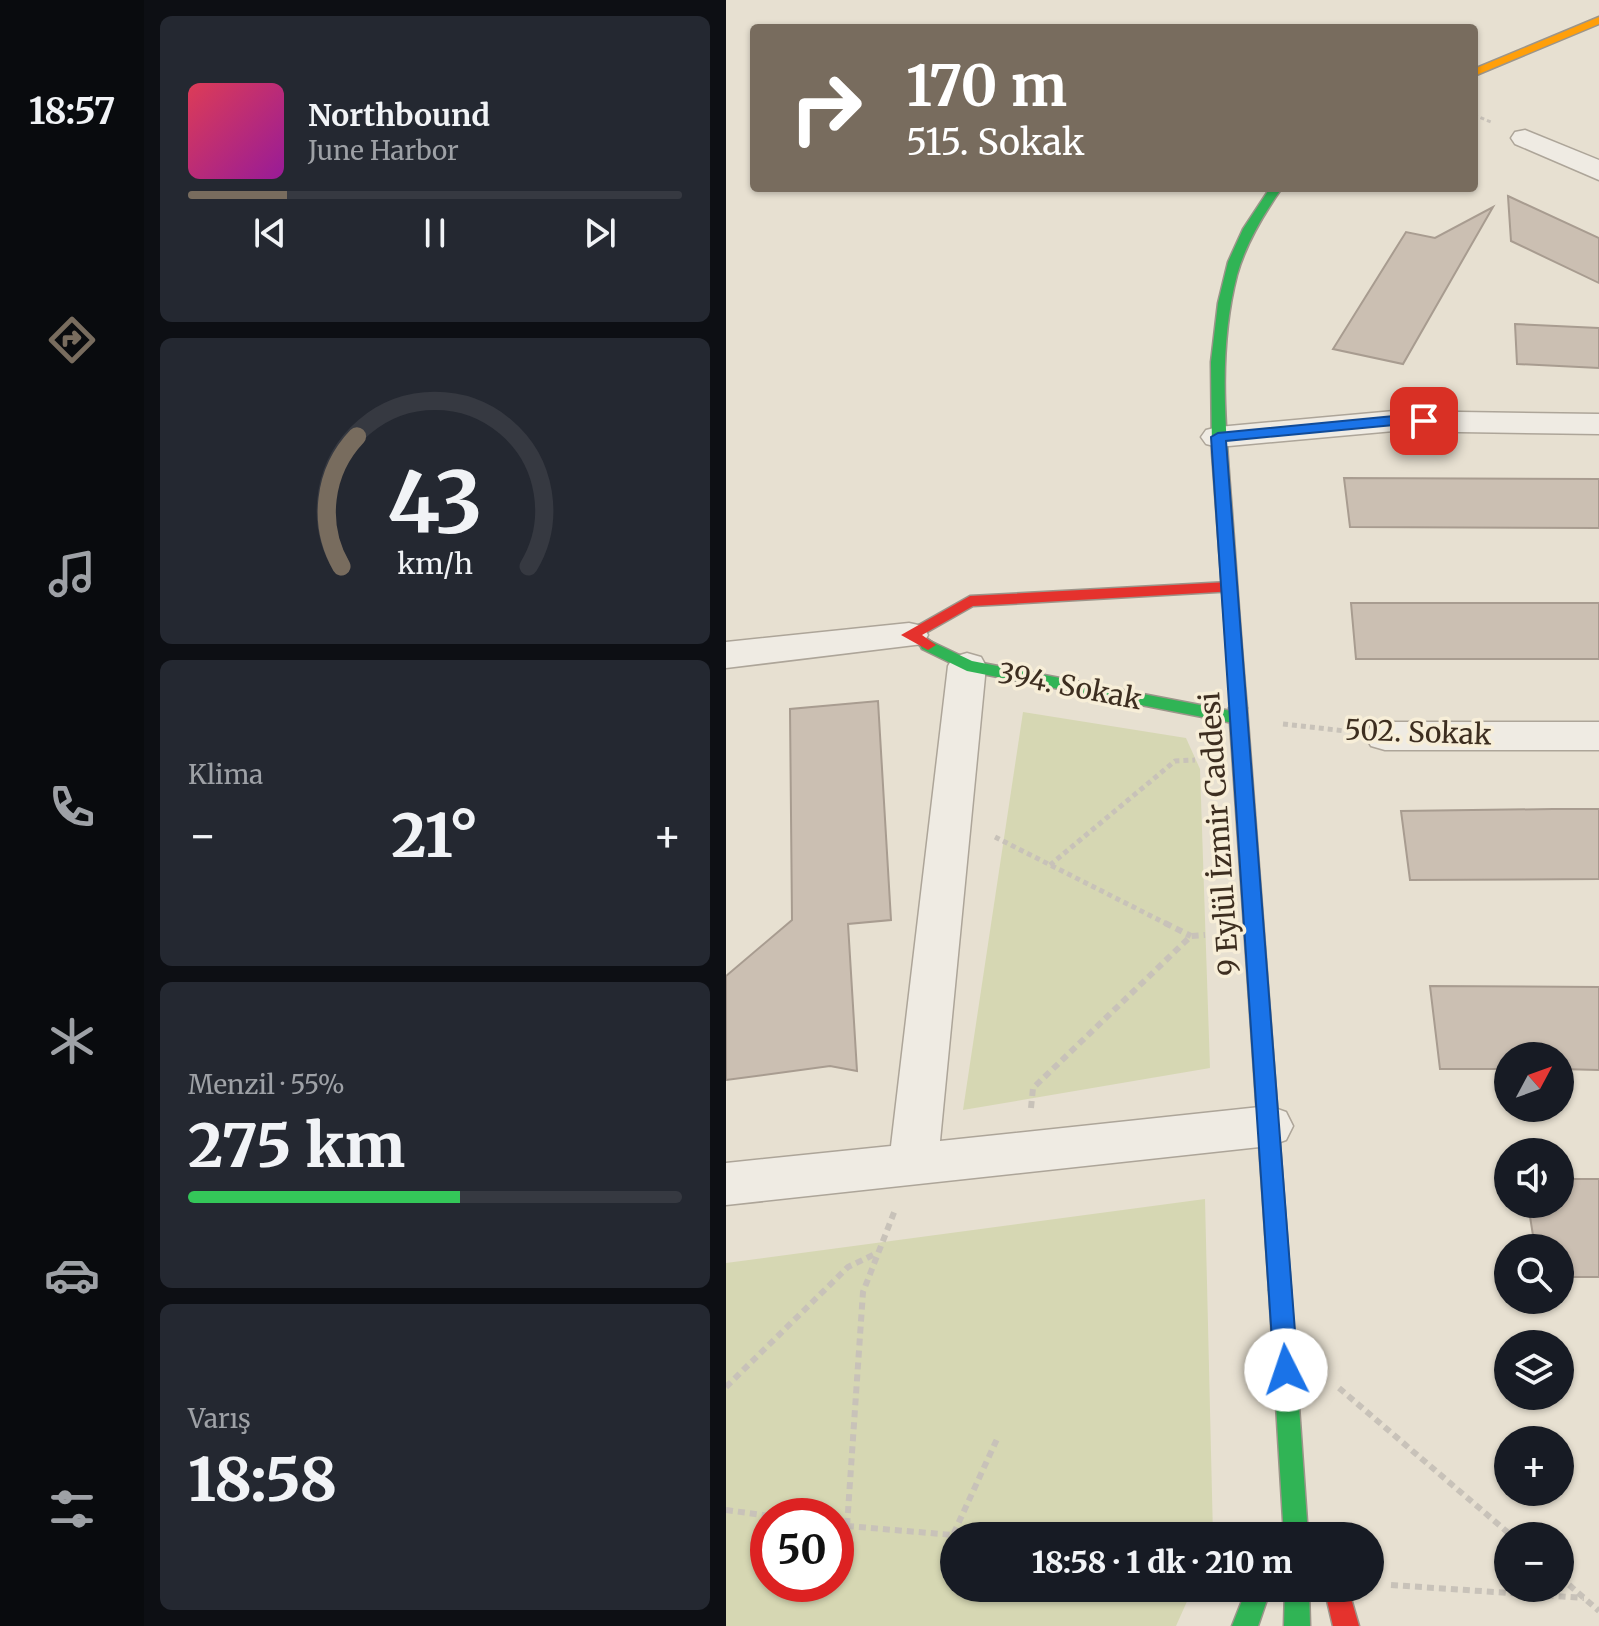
<!DOCTYPE html>
<html lang="tr">
<head>
<meta charset="utf-8">
<style>
	:root { --surface:#171b24; --page:#242831; --text:#f1f3f6; --muted:#9ea1a6; --line:#363941; --accent:#786c5e }
	body { margin:0; font-family:Merriweather,serif; background:var(--page); color:var(--text); height:100vh; display:flex; flex-direction:column; font-size:30px; white-space:nowrap }
	* { box-sizing:border-box; margin:0 }
	p { font-size:26px; color:var(--muted) }
	.icon { flex:none; width:44px; height:44px; fill:none; stroke:currentColor; stroke-width:2; stroke-linecap:round; stroke-linejoin:round }
	.map { position:relative; flex:1; overflow:hidden }
	.sheet { display:flex; flex-direction:column; gap:16px; padding:16px; background:#0d0f14; width:582px }
	.sheet>* { flex:none }
	.banner { position:absolute; left:24px; top:24px; width:728px; height:168px; border-radius:8px; box-shadow:0 2px 6px #0004; background:#786c5e; color:#fff; overflow:hidden }
	.needle { width:52px; rotate:49deg }
	.tools { position:absolute; left:768px; top:1042px; display:grid; gap:16px }
	.tools a { display:grid; place-items:center; width:80px; height:80px; border-radius:50%; background:var(--surface); box-shadow:0 2px 6px #0004; font-size:40px }
	.speed { position:absolute; left:24px; top:1498px; display:flex; gap:16px; font-size:40px; font-weight:700; text-align:center }
	.speed>* { display:grid; place-content:center; width:104px; height:104px; border-radius:50%; background:var(--surface); box-shadow:0 2px 6px #0004; line-height:1 }
	.speed .limit { border:12px solid #d22; background:#fff; color:#111 }
	.pin { position:absolute; display:grid; place-items:center; width:68px; height:68px; color:#fff; margin:-34px; border-radius:16px; box-shadow:0 4px 12px #0006 }
	.me { position:absolute; width:88px; margin:-44px; rotate:356deg; stroke-linejoin:round; filter:drop-shadow(0 0 6px #0008) }
	.turn { display:flex; align-items:center; gap:28px; height:168px; padding:0 24px; font-size:36px }
	.turn .icon { width:104px; height:104px; stroke-width:2.5 }
	.turn b { display:block; font-size:56px; line-height:68px }
	.big { font-size:60px; font-weight:800; line-height:1.1 }
	.sheet .card { flex:1; display:flex; flex-direction:column; justify-content:center; gap:12px; min-width:0; padding:0 28px; border-radius:12px; background:var(--page) }
	.sheet .dial { align-items:center; gap:0 }
	.dial svg { height:208px; overflow:visible; fill:none; stroke:var(--line); stroke-width:7; stroke-linecap:round; text-anchor:middle }
	.dial text { fill:var(--text); stroke:none }
	.song { display:flex; align-items:center; gap:24px }
	.cover { width:96px; height:96px; border-radius:12px; background:linear-gradient(135deg,hsl(350 70% 55%),hsl(300 70% 35%)) }
	.played { height:8px; border-radius:4px; background:linear-gradient(90deg,var(--accent) 20%,var(--line) 20%) }
	.keys { display:flex; justify-content:space-around; direction:ltr }
	.heat { display:flex; justify-content:space-between; align-items:center; font-size:44px; direction:ltr }
	.charge { height:12px; border-radius:6px; background:linear-gradient(90deg,#34c759 55%,var(--line) 0) }
	.trip { position:absolute; left:214px; top:1522px; width:444px; height:80px; border-radius:40px; background:var(--surface); box-shadow:0 2px 6px #0004; font-weight:800; line-height:80px; text-align:center }
	main { display:flex; flex:1; min-height:0 }
	.menu { display:flex; flex-direction:column; width:144px; justify-content:space-around; align-items:center; background:#090b0e; color:var(--muted) }
	.menu .icon { width:56px; height:56px }
	.menu .on { color:var(--accent) }
	.menu b { font-size:36px; color:var(--text) }
	.map>svg:first-child { display:block }
</style>
</head>
<body>
<main>
<nav class="menu">
<b>18:57</b>
<svg class="icon on" aria-label="directions" viewBox="0 0 24 24"><path d="M12 3l9 9-9 9-9-9zM9 14v-3h6M13 9l2 2-2 2"/></svg>
<svg class="icon" aria-label="music" viewBox="0 0 24 24"><path d="M9 18V5l10-2v13"/><circle cx="6" cy="18" r="3"/><circle cx="16" cy="16" r="3"/></svg>
<svg class="icon" aria-label="phone" viewBox="0 0 24 24"><path d="M5 4h4l2 5-3 2q2 4 5 5l2-3 5 2v4C11 20 4 13 5 4z"/></svg>
<svg class="icon" aria-label="climate" viewBox="0 0 24 24"><path d="M12 3v18M4 7l16 10M4 17L20 7"/></svg>
<svg class="icon" aria-label="car" viewBox="0 0 24 24"><path d="M5 17H2v-5l4-1 3-4h7l3 4 3 1v5h-3M9 17h6M6 11h13"/><circle cx="7" cy="17" r="2"/><circle cx="17" cy="17" r="2"/></svg>
<svg class="icon" aria-label="filters" viewBox="0 0 24 24"><path d="M4 7h16M4 17h16"/><circle cx="9" cy="7" r="2"/><circle cx="15" cy="17" r="2"/></svg>
</nav>
<section class="sheet">
<div class="card">
<div class="song"><i class="cover"></i><div><b>Northbound</b><p>June Harbor</p></div></div>
<div class="played"></div>
<div class="keys"><svg class="icon" aria-label="previous" viewBox="0 0 24 24"><path d="M18 5L8 12l10 7zM5 5v14"/></svg><svg class="icon" aria-label="pause" viewBox="0 0 24 24"><path d="M8 5v14M16 5v14"/></svg><svg class="icon" aria-label="next" viewBox="0 0 24 24"><path d="M6 5l10 7-10 7zM19 5v14"/></svg></div>
</div>
<div class="card dial"><svg viewBox="0 0 100 80">
<path d="M14 69A42 42 0 1 1 86 69"/>
<path d="M14 69A42 42 0 0 1 20 19" stroke="#786c5e"/>
<text x="50" y="56" font-size="32" font-weight="700">43</text>
<text x="50" y="72" font-size="11">km/h</text>
</svg></div>
<div class="card"><p>Klima</p>
<div class="heat"><a>−</a><b class="big">21°</b><a>+</a></div>
</div>
<div class="card"><p>Menzil · 55%</p><b class="big">275 km</b><div class="charge"></div></div>
<div class="card"><p>Varış</p><b class="big">18:58</b></div>
</section>
<div class="map">
<svg width="873" height="1626" viewBox="0 0 873 1626">
	<rect width="100%" height="100%" fill="#e7e0d1"/>
	<!-- green -->
	<g fill="#d6d7b3" fill-rule="evenodd">
		<path d="M 297,712 L 460,738 L 474,769 L 484,1068 L 237,1110 Z"/>
		<path d="M 479,1199 L 487,1536 L 228,1536 L 228,1588 L 467,1588 L 450,1626 L 0,1626 L 0,1263 ZM 42,1516 L 110,1516 L 110,1584 L 42,1584 Z"/>
	</g>
	<!-- building -->
	<g fill="#cbbfb2" stroke="#a89c90" stroke-width="2">
		<path d="M 782,196 L 873,238 L 873,283 L 785,241 Z"/>
		<path d="M 767,207 L 677,364 L 607,349 L 680,232 L 709,238 Z"/>
		<path d="M 789,324 L 873,328 L 873,368 L 791,364 Z"/>
		<path d="M 618,478 L 873,479 L 873,528 L 624,527 Z"/>
		<path d="M 625,603 L 873,603 L 873,659 L 630,659 Z"/>
		<path d="M 152,701 L 165,920 L 122,924 L 131,1071 L 104,1066 L 0,1080 L 0,976 L 66,920 L 64,709 Z"/>
		<path d="M 827,809 L 873,809 L 873,879 L 684,880 L 675,811 Z"/>
		<path d="M 704,986 L 873,987 L 873,1070 L 834,1069 L 834,1056 L 782,1056 L 782,1069 L 714,1069 Z"/>
		<path d="M 834,1179 L 873,1179 L 873,1277 L 834,1277 L 834,1248 L 809,1248 L 802,1204 L 834,1204 Z"/>
	</g>
	<g fill="none" stroke-linecap="round" stroke-linejoin="round">
		<!-- street casing -->
		<g stroke="#ada599" stroke-width="3">
			<g id="street">
				<path d="M 799,130 L 873,160 L 873,180 L 789,144 L 785,138 L 789,132 Z"/>
				<path d="M 668,411 L 873,414 L 873,434 L 668,431 L 492,447 L 480,444 L 475,437 L 480,430 L 492,427 Z"/>
				<path d="M 183,623 L 197,626 L 202,635 L 197,644 L 0,668 L 0,642 Z"/>
				<path d="M 241,653 L 255,657 L 260,666 L 214,1141 L 543,1106 L 560,1112 L 567,1126 L 560,1140 L 543,1146 L 0,1205 L 0,1163 L 165,1146 L 222,666 L 227,657 Z"/>
				<path d="M 659,722 L 873,722 L 873,750 L 659,750 L 645,746 L 639,736 L 645,726 Z"/>
			</g>
		</g>
		<!-- fast casing -->
		<g stroke="#9c958a" stroke-width="3">
			<g id="fast">
				<path d="M 544,188 L 556,188 C 537,215 520,243 511,275 C 491,352 500,433 506,512 C 511,578 515,643 521,708 L 515,713 L 521,718 L 518,722 L 512,724 L 241,671 L 196,649 L 194,645 L 196,641 L 202,640 L 246,661 L 505,711 L 486,453 L 485,362 L 492,303 L 502,262 L 517,229 Z"/>
				<path d="M 554,1280 L 562,1283 L 565,1290 L 582,1536 L 558,1536 L 543,1290 L 546,1283 Z"/>
				<path d="M 521,1588 L 545,1588 L 532,1626 L 506,1626 Z"/>
				<path d="M 559,1588 L 583,1588 L 584,1626 L 558,1626 Z"/>
			</g>
		</g>
		<!-- slow casing -->
		<g stroke="#9c958a" stroke-width="3">
			<path id="slow" d="M 873,17 L 873,24 L 748,76 L 748,69 Z"/>
		</g>
		<!-- jam casing -->
		<g stroke="#9c958a" stroke-width="3">
			<g id="jam">
				<path d="M 503,582 L 511,587 L 509,591 L 247,606 L 196,635 L 210,645 L 202,650 L 175,635 L 244,596 Z"/>
				<path d="M 512,702 L 521,708 L 565,1290 L 562,1297 L 554,1300 L 546,1297 L 543,1290 L 503,708 Z"/>
				<path d="M 598,1588 L 622,1588 L 633,1626 L 607,1626 Z"/>
			</g>
		</g>
		<!-- path-far2 -->
		<path stroke="#c8c2b9" stroke-width="3" stroke-dasharray="4 3" stroke-linecap="butt" d="M 748,115 L 765,122"/>
		<!-- path-far1 -->
		<g stroke="#c8c2b9" stroke-width="5" stroke-dasharray="5 4" stroke-linecap="butt">
			<path d="M 557,724 L 619,731"/>
			<path d="M 269,837 L 443,925"/>
			<path d="M 324,865 L 449,761 L 469,760"/>
		</g>
		<!-- path -->
		<g stroke="#c8c2b9" stroke-width="6" stroke-dasharray="7 5" stroke-linecap="butt">
			<path d="M 439,923 L 465,936"/>
			<path d="M 305,1108 L 307,1088 L 465,936 L 479,935"/>
			<path d="M 0,1387 L 122,1267 L 151,1253"/>
			<path d="M 613,1388 L 786,1536"/>
			<path d="M 0,1510 L 44,1516"/>
			<path d="M 110,1525 L 121,1526 L 137,1292 L 169,1210"/>
			<path d="M 121,1526 L 227,1535 L 271,1439"/>
			<path d="M 834,1577 L 873,1611"/>
			<path d="M 665,1585 L 858,1598"/>
		</g>
		<!-- street -->
		<use href="#street" fill="#efebe3" fill-rule="evenodd"/>
		<!-- fast -->
		<use href="#fast" fill="#30b455" fill-rule="evenodd"/>
		<!-- slow -->
		<use href="#slow" fill="#ff9f0a" fill-rule="evenodd"/>
		<!-- jam -->
		<use href="#jam" fill="#e5322d" fill-rule="evenodd"/>
	</g>
	<!-- route -->
	<path fill="#1a73e8" stroke="#114b97" stroke-width="2" d="M 668,416 L 698,417 L 705,421 L 698,425 L 668,425 L 500,441 L 572,1370 L 568,1378 L 560,1381 L 552,1378 L 548,1370 L 485,437 L 492,433 Z"/>
	<g text-anchor="middle" stroke-width="7" stroke-linejoin="round" paint-order="stroke">
		<!-- street labels -->
		<g font-size="28" fill="#3d2e20" stroke="#f7eed8">
			<text transform="translate(344 686) rotate(11)" y="10">394. Sokak</text>
			<text transform="translate(692 732) rotate(2)" y="10">502. Sokak</text>
			<text transform="translate(493 834) rotate(-94)" y="10">9 Eylül İzmir Caddesi</text>
		</g>
	</g>
</svg>
<div class="tools">
<a><svg class="needle" viewBox="-14 -14 28 28"><path d="M0-13l5 13h-10z" fill="#e53935"/><path d="M0 13l5-13h-10z" fill="#9ea1a6"/></svg></a>
<a><svg class="icon" aria-label="sound" viewBox="0 0 24 24"><path d="M4 9h4l5-4v14l-5-4H4zM17 9q2 3 0 6"/></svg></a>
<a><svg class="icon" aria-label="search" viewBox="0 0 24 24"><circle cx="10" cy="10" r="6"/><path d="M15 15l6 6"/></svg></a>
<a><svg class="icon" aria-label="layers" viewBox="0 0 24 24"><path d="M12 4l9 5-9 5-9-5zM3 14l9 5 9-5"/></svg></a>
<a>+</a>
<a>−</a>
</div>
<div class="speed"><div class="limit">50</div></div>
<div class="pin" style="left:698px;top:421px;background:#d93025"><svg class="icon" aria-label="arrive" viewBox="0 0 24 24"><path d="M6 21V4h12l-3 4 3 4H6"/></svg></div>
<svg class="me" style="left:560px;top:1370px" viewBox="-20 -20 40 40"><circle r="19" fill="#fff"/><path d="M0-13L10 11 0 6-10 11z" fill="#1a73e8"/></svg>
<div class="trip">18:58 · 1 dk · 210 m</div>
<div class="banner">
<div class="turn"><svg class="icon" aria-label="right" viewBox="0 0 24 24"><path d="M7 20v-9h11M14 6l5 5-5 5"/></svg><div><b>170 m</b>515. Sokak</div></div>
</div>
</div>
</main>
</body>
</html>
